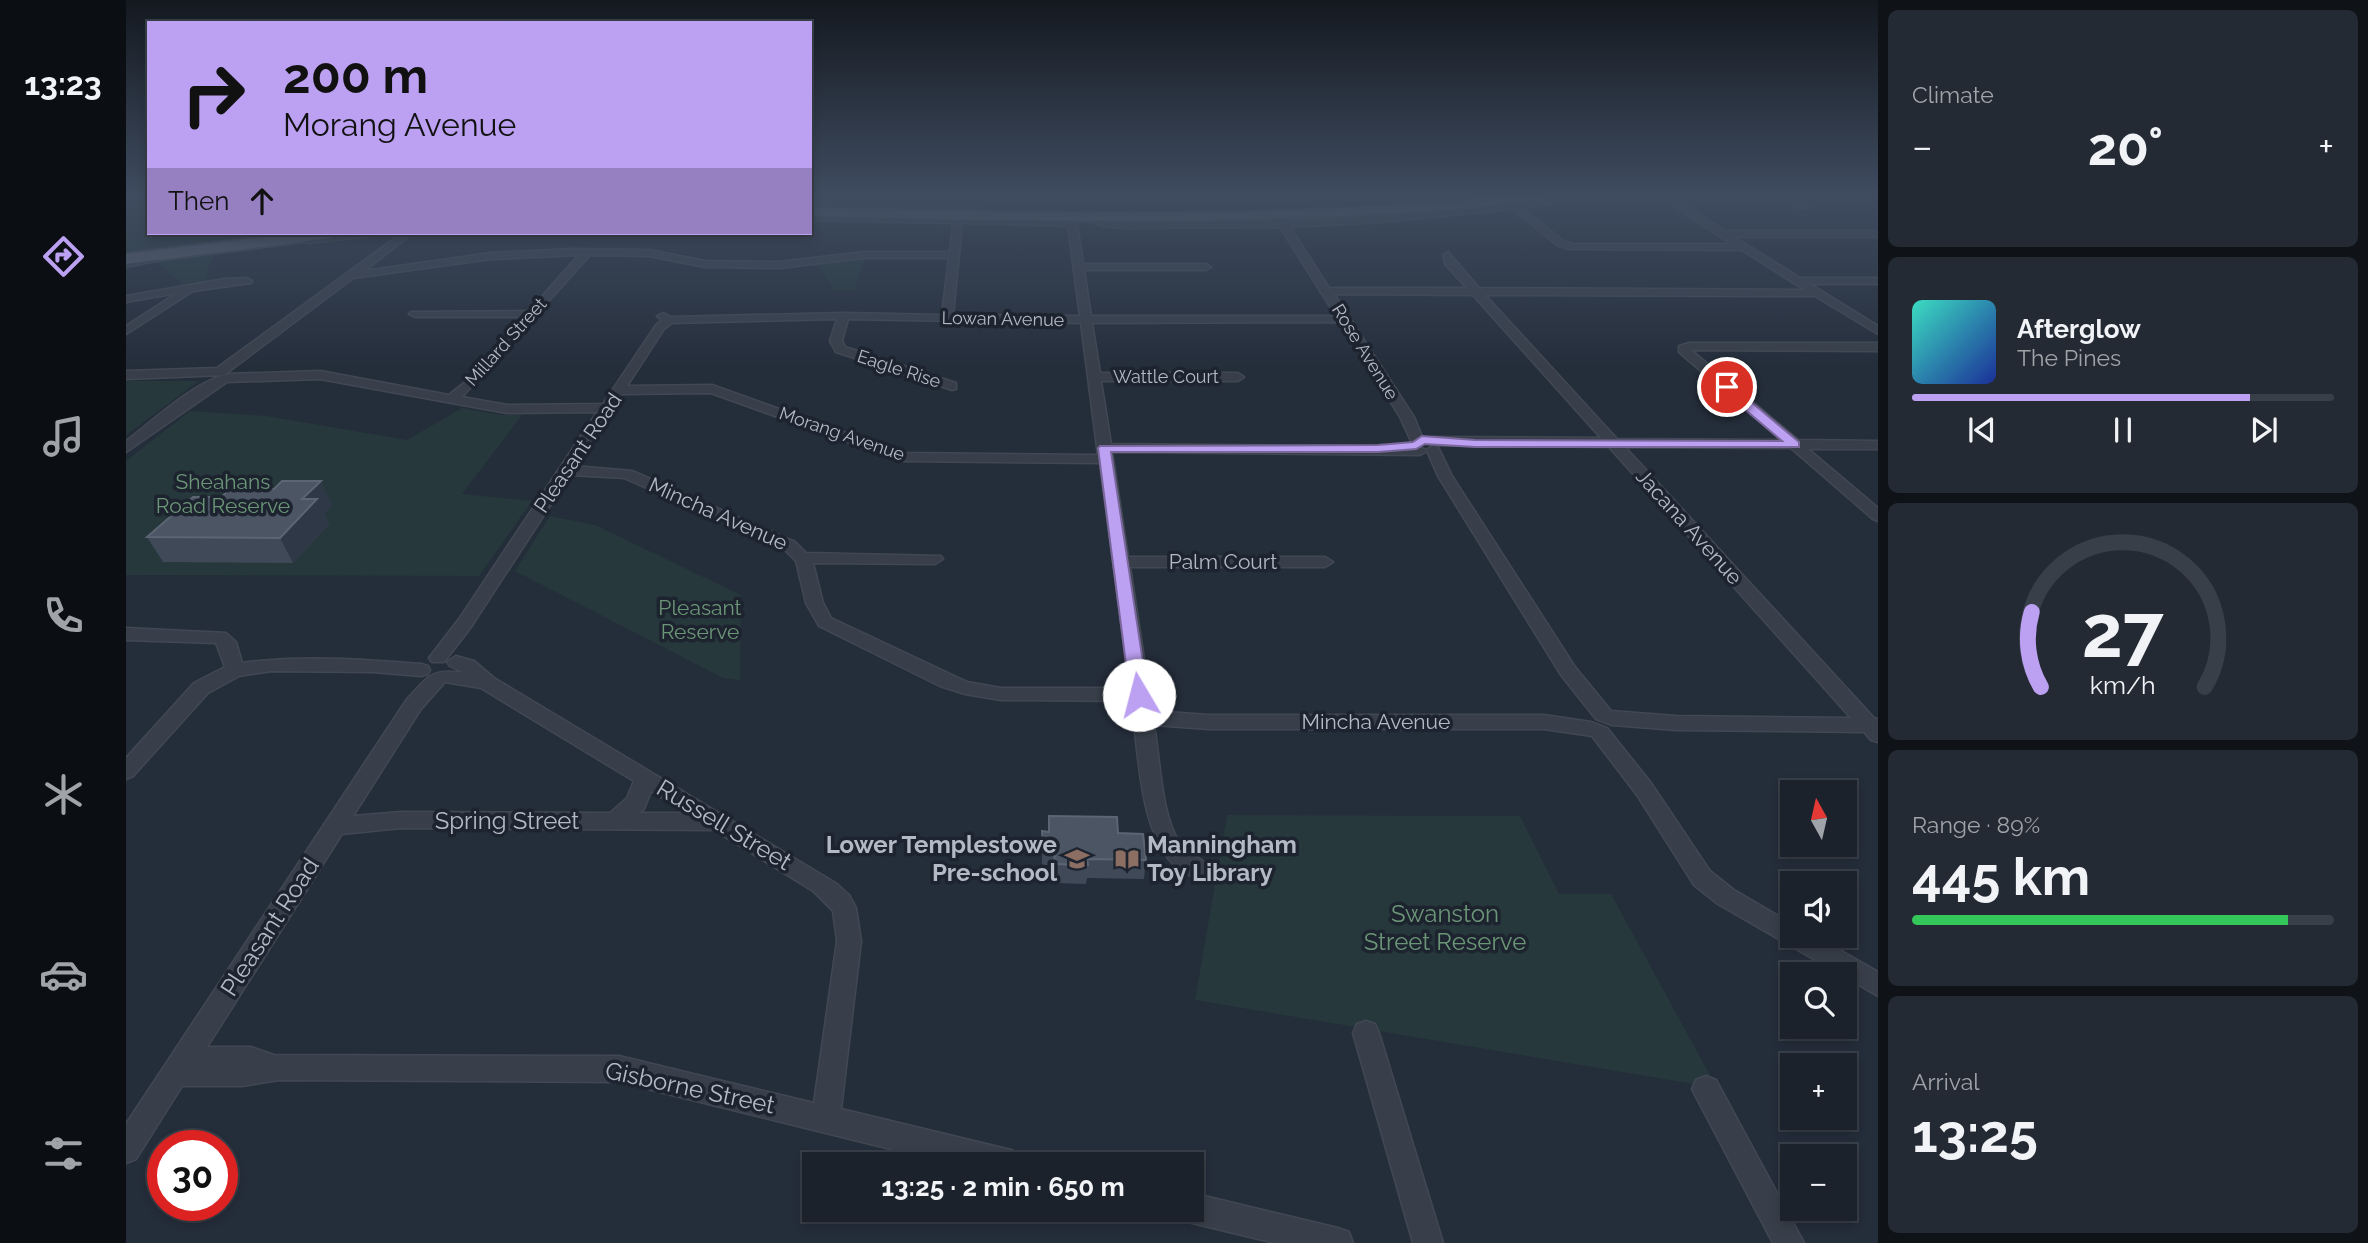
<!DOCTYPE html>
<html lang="en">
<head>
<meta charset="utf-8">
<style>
	:root { --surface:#1b222c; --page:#242a34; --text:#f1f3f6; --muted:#a0a4a9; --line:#393f48; --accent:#bca0f2 }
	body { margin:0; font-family:Raleway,sans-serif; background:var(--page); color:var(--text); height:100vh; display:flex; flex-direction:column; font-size:26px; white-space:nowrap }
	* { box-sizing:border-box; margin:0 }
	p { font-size:23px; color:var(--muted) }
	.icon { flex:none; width:38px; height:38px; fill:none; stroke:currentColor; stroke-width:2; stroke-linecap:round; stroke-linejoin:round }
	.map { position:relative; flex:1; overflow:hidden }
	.sheet { display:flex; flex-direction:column; gap:10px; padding:10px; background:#0f1318; width:490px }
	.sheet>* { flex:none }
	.guide { position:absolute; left:21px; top:21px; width:665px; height:214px; border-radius:0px; box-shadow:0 4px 10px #0003,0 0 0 2px var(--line); background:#bca0f2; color:#111; overflow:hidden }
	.needle { width:46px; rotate:352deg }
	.buttons { position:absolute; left:1654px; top:780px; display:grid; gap:14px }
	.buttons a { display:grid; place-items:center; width:77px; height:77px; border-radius:0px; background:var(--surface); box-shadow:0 4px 10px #0003,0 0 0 2px var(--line); font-size:35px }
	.speed { position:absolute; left:21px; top:1130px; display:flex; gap:14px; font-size:35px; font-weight:700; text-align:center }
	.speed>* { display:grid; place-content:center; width:91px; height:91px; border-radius:50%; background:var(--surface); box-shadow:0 4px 10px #0003,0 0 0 2px var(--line); line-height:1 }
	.speed .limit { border:10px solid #d22; background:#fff; color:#111 }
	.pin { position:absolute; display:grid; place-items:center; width:60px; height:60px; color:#fff; margin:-30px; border:4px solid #fff; border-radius:50%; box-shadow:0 2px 7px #0007 }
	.me { position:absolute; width:77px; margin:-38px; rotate:352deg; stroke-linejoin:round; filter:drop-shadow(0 0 5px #0008) }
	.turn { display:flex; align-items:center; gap:24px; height:147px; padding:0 21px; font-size:32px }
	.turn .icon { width:91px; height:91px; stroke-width:2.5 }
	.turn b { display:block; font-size:49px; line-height:60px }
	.then { display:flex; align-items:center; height:66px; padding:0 21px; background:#0003; gap:14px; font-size:26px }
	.big { font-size:52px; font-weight:700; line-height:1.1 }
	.sheet .widget { flex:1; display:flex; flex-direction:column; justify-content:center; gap:10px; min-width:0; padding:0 24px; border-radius:10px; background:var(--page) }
	.sheet .dial { align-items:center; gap:0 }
	.dial svg { height:182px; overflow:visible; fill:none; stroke:var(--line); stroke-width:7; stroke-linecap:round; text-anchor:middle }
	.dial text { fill:var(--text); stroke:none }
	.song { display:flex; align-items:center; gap:21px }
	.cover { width:84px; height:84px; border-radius:10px; background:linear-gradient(135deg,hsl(170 70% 55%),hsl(230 70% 35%)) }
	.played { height:7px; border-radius:4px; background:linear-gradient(90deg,var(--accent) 80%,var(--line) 80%) }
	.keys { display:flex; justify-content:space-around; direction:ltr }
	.heat { display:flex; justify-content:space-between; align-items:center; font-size:38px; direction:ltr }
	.charge { height:10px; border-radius:5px; background:linear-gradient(90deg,#34c759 89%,var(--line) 0) }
	.trip { position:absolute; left:676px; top:1152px; width:402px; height:70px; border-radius:0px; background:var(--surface); box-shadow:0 4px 10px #0003,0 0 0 2px var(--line); font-weight:700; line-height:70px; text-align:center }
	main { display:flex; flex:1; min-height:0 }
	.dock { display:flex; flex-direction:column; width:126px; justify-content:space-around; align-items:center; background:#0b0e12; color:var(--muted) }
	.dock .icon { width:49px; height:49px }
	.dock .current { color:var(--accent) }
	.dock b { font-size:32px; color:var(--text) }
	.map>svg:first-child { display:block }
</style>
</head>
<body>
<main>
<nav class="dock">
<b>13:23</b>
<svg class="icon current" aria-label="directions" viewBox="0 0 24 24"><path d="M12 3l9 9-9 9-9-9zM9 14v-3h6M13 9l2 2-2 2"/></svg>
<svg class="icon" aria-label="music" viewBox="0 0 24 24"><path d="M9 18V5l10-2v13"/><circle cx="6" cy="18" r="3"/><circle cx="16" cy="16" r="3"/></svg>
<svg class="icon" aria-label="phone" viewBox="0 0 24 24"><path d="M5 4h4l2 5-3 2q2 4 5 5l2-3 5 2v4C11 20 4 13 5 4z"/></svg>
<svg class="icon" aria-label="climate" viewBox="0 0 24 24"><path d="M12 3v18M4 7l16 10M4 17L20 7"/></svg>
<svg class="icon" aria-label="car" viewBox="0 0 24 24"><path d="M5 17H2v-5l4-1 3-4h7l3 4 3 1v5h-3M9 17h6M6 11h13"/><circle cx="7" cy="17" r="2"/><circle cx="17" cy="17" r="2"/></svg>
<svg class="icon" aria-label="filters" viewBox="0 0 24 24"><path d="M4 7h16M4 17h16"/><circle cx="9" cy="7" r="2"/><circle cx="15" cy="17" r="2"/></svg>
</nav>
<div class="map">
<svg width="1752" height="1243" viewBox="0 0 1752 1243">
	<rect width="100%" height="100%" fill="#242d3a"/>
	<!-- green -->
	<g fill="#26383b">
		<path d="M 0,196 L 23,196 L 23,233 L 185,233 L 0,255 Z"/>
		<path d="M 684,196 L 865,196 L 863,212 L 684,209 Z"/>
		<path d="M 92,249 L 82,268 L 81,282 L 53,287 L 57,284 L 29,262 L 40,256 Z"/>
		<path d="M 739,259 L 728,290 L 708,290 L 691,265 Z"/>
		<path d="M 0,381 L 73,381 L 0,435 Z"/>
		<path d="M 336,408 L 375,415 L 396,415 L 336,494 L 406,501 L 353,576 L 0,575 L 0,461 L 64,411 L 141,416 L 281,440 Z"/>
		<path d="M 424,516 L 469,525 L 615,595 L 614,680 L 597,678 L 389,571 Z"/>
		<path d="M 1101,815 L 1394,816 L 1433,894 L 1485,894 L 1591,1088 L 1069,1000 Z"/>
	</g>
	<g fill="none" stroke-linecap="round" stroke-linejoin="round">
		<!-- minor casing -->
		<g stroke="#414853" stroke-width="3">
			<g id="minor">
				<path d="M 1446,196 L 1472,196 L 1396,208 L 1437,241 L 1447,244 L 1606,244 L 1532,196 L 1543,196 L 1599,231 L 1752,231 L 1752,237 L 1608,237 L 1674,278 L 1752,278 L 1752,284 L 1684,284 L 1752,326 L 1752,334 L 1689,296 L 1359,295 L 1491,439 L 1655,440 L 1553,352 L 1553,346 L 1563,343 L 1752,343 L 1752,351 L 1565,350 L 1672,440 L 1752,441 L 1752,449 L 1682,449 L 1752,508 L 1752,521 L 1747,519 L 1665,448 L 1499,447 L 1748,718 L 1752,719 L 1752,742 L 1745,740 L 1738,732 L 1550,730 L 1486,725 L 1470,719 L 1435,675 L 1312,476 L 1301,451 L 1294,455 L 986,452 L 1002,557 L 1199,557 L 1207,562 L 1199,567 L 1004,567 L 1026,711 L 1082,715 L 1418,715 L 1465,722 L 1481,728 L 1525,783 L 1584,871 L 1608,890 L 1666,924 L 1666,936 L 1689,936 L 1752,972 L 1752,996 L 1592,904 L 1568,885 L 1511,795 L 1466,736 L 1418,729 L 1082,729 L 1028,725 C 1034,758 1035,814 1053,842 C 1061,855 1078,857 1084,870 L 1081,877 C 1073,879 1069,878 1061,874 C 1013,851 1012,749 1006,701 L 875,700 L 839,694 L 814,686 L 693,626 L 680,603 L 670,561 L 657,548 L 498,478 L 444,475 L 345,627 L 318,662 L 306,662 L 303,658 L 306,654 L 333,619 L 471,412 L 381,413 L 194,379 L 101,382 L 0,452 L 0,441 C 27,421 69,381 102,374 L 194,371 L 323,395 L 338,383 L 397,317 L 289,317 L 283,314 L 285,312 L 403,311 L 453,255 L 365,259 L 227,278 L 98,375 L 0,379 L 0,371 L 91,368 L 276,233 L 287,233 L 238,271 L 365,253 L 446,249 L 523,250 L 579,261 L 653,262 L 738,252 L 824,252 L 827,223 L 684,220 L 684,214 L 941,220 L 942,215 L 945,214 L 950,217 L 957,264 L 1080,264 L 1085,267 L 1080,270 L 958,270 L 965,316 L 1210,316 L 1154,227 L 999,228 L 977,226 L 952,217 L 957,214 L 977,220 L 999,222 L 1151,222 L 1147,216 L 1152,213 L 1160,221 C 1257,218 1353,209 1446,196 ZM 1387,209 L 1431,245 L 1443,249 L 1616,250 L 1679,290 L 1353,288 L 1322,252 L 1317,255 L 1319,264 L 1341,288 L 1203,288 L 1164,227 L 1256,222 ZM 836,223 L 942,226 L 954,316 L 827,315 ZM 464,255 L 523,256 L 579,267 L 653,268 L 738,258 L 823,258 L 816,315 L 718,313 L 545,317 L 537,313 L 531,316 L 536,320 L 530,325 L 477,404 L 381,405 L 336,397 ZM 1208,294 L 1347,295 L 1475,438 L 1305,437 L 1298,441 L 1288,417 ZM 711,319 L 704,341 L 710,352 L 826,390 L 830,389 L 830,383 L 719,347 L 716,341 L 722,319 L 955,323 L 972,455 L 776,453 L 586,385 L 501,386 L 538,329 L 546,323 ZM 1215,322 L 1274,417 L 1287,445 L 1292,446 L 1299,442 L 1305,445 L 1483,447 L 1725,718 L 1550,716 L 1485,711 L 1449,667 L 1326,476 L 1312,447 L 1307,446 L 1300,450 L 1294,447 L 985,444 L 975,381 L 1112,381 L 1118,377 L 1112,373 L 974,373 L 966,323 ZM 585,393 L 774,461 L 974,463 L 1004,688 L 875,688 L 841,682 L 705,618 L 697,603 L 687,563 L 809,564 L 817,559 L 815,556 L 680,553 L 669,542 L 506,471 L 449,466 L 496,394 Z"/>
				<path d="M 1654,196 L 1665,196 L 1683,207 L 1676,209 Z"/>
				<path d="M 222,233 L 251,233 L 246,236 L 182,243 L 177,240 Z"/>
				<path d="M 30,255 L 35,258 L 34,260 L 0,267 L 0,261 Z"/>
				<path d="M 121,278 L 126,281 L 125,283 L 67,291 L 0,334 L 0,326 L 51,293 L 0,302 L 0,296 L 99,279 Z"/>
				<path d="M 0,628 L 100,633 L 110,642 L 116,663 C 175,655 236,659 295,664 L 302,666 L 304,670 L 302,674 L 295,676 L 247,672 L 145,671 L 113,676 L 82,693 L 7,776 L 0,779 L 0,758 L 68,683 L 99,667 L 90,643 L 0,640 Z"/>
				<path d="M 330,656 L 348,661 L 368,678 L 711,884 L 723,895 L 730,908 L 735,941 L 715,1109 L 885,1150 L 895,1154 L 899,1164 L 825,1164 L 493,1082 L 153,1080 L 116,1086 L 56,1086 L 10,1159 L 0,1163 L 0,1124 L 281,699 C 303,676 305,668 339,673 L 324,666 L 321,662 ZM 319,682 L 355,688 L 508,781 L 501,798 L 484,813 L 275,812 L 227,816 L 295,709 ZM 525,791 L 561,813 L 513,813 L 518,809 ZM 275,828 L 588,830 L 687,891 L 707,911 L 711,941 L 688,1103 L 493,1056 L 148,1055 L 125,1047 L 81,1047 L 216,834 Z"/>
				<path d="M 1240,1021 L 1249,1024 L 1253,1033 L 1317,1243 L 1287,1243 L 1227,1033 L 1231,1024 Z"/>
				<path d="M 1580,1076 L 1590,1080 L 1678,1243 L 1647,1243 L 1566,1089 L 1570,1080 Z"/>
				<path d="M 1066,1193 L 1212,1228 L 1223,1232 L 1227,1243 L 1149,1243 L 1066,1223 L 1055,1219 L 1052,1209 L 1066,1209 Z"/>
			</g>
		</g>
		<!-- primary casing -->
		<g stroke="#414853" stroke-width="4">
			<g id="primary">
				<path d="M 1376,196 L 1425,196 L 1418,200 C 1173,227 931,222 684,216 L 684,208 C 915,213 1146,221 1376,196 Z"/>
				<path d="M 170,233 L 212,233 L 204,238 L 0,264 L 0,254 Z"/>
			</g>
		</g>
		<!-- minor -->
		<use href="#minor" fill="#383f4a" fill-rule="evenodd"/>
		<!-- primary -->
		<use href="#primary" fill="#565e6a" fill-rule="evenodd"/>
	</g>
	<!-- wall -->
	<g fill="#3f4958">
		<path d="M 95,497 L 206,505 L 198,513 L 203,524 L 167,563 L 37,562 L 21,537 Z"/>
		<path d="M 923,816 L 992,833 L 1020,860 L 1018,879 L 961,878 L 960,884 L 928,883 L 927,865 L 916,865 L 916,831 L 922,832 Z"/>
	</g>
	<!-- shaded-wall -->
	<path fill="#2f3847" d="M 195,481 L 206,505 L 198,513 L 203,524 L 167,563 L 154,538 L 176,499 Z"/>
	<!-- building -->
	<g fill="#4b5564" stroke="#5c6573" stroke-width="2">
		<path d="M 156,481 L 195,481 L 176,499 L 191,499 L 154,538 L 21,537 L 67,497 L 95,497 L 105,489 L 148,489 Z"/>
		<path d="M 923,816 L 991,817 L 992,833 L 1017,834 L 1020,860 L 961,859 L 962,865 L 929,864 L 928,846 L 917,846 L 916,831 L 923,832 Z"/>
	</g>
	<!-- sky -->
	<linearGradient id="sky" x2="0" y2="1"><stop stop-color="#141920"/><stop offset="0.53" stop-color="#3f4c60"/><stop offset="1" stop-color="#3f4c60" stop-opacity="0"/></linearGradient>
	<rect width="1752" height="370" fill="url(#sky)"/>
	<!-- route -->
	<path fill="#bca0f2" stroke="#7a689d" stroke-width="2" d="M 1596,385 L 1605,385 L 1673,442 L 1673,447 L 1349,447 L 1299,444 L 1290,449 L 1252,452 L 985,452 L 1022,695 L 1013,701 L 1004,695 L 972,448 L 974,446 L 1252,445 L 1287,442 L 1296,436 L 1349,440 L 1656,441 L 1596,390 Z"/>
	<!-- icons -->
	<defs>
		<g id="school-bare" transform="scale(1.89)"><path d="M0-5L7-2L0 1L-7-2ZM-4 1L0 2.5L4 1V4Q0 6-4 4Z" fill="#8d6e63" stroke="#1d242f" stroke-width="2.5" paint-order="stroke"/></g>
		<g id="library-bare" transform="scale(1.89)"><path d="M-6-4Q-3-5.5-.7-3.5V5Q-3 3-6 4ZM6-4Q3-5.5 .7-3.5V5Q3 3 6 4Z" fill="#8d6e63" stroke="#1d242f" stroke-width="2.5" paint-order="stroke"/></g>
	</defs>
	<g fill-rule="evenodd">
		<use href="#school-bare" x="951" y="859"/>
		<use href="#library-bare" x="1001" y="859"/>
	</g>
	<g text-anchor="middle" stroke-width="7" stroke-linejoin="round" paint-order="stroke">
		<!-- far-street labels -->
		<g font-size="18" fill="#b3bac6" stroke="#1d242f">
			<text transform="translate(877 319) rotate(1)" y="6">Lowan Avenue</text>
			<text transform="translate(380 342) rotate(-48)" y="6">Millard Street</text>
			<text transform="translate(1239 352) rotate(58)" y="6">Rose Avenue</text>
			<text transform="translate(773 369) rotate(18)" y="6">Eagle Rise</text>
			<text x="1040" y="383">Wattle Court</text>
			<text transform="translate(716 434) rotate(19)" y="6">Morang Avenue</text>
		</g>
		<!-- street labels -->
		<g font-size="21" fill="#b3bac6" stroke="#1d242f">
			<text transform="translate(452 453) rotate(-56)" y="7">Pleasant Road</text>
			<text transform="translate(592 514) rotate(24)" y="7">Mincha Avenue</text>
			<text transform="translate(1563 527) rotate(48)" y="7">Jacana Avenue</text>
			<text x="1097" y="569">Palm Court</text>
			<text x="1250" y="729">Mincha Avenue</text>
		</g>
		<!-- park labels -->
		<g font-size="21" fill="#6b9577" stroke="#1d242f">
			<text x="97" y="489">Sheahans<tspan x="97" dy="24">Road Reserve</tspan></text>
			<text x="574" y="615">Pleasant<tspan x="574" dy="24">Reserve</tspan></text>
		</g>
		<!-- near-street labels -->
		<g font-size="24" fill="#b3bac6" stroke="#1d242f">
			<text x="381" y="829">Spring Street</text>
			<text transform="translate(598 825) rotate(31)" y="8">Russell Street</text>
			<text transform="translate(144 927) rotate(-57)" y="8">Pleasant Road</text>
			<text transform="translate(564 1088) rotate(12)" y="8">Gisborne Street</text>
		</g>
		<!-- near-poi labels -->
		<g font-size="24" font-weight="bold" fill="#b3bac6" stroke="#1d242f" text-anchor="end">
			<text x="931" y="853">Lower Templestowe<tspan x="931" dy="28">Pre-school</tspan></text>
			<text x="1021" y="853" text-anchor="start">Manningham<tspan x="1021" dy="28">Toy Library</tspan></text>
		</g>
		<!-- near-park labels -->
		<g font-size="24" fill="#6b9577" stroke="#1d242f">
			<text x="1319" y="922">Swanston<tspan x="1319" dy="28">Street Reserve</tspan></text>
		</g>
	</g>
</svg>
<div class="buttons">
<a><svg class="needle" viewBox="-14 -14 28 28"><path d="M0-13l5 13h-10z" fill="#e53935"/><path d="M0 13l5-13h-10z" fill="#a0a4a9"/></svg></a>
<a><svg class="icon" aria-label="sound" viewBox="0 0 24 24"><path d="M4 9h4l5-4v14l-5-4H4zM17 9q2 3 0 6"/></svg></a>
<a><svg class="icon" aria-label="search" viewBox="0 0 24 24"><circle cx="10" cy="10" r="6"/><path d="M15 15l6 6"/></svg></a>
<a>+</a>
<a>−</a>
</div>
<div class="speed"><div class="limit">30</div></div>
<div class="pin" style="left:1601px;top:387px;background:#d93025"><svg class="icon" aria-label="arrive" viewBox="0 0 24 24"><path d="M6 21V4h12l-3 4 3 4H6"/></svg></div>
<svg class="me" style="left:1013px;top:695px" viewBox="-20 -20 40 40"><circle r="19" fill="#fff"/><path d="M0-13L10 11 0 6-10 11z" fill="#bca0f2"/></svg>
<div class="trip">13:25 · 2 min · 650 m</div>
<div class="guide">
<div class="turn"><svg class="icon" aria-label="right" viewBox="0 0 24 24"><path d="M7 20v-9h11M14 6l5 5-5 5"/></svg><div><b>200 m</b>Morang Avenue</div></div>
<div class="then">Then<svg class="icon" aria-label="ahead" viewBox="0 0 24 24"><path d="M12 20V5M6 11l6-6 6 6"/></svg></div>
</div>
</div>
<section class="sheet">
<div class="widget"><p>Climate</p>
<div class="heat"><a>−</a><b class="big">20°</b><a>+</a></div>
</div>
<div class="widget">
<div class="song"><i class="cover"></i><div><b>Afterglow</b><p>The Pines</p></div></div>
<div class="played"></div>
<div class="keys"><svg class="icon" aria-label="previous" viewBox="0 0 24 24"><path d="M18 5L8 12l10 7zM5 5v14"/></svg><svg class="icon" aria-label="pause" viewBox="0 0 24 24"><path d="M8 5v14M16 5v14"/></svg><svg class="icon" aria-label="next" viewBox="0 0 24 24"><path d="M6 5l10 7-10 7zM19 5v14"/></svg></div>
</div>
<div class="widget dial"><svg viewBox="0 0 100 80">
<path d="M14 69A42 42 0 1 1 86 69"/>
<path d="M14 69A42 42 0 0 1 10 36" stroke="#bca0f2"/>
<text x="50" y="56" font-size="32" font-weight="700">27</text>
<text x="50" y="72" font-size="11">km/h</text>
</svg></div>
<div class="widget"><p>Range · 89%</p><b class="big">445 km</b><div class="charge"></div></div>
<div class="widget"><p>Arrival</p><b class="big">13:25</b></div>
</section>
</main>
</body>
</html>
